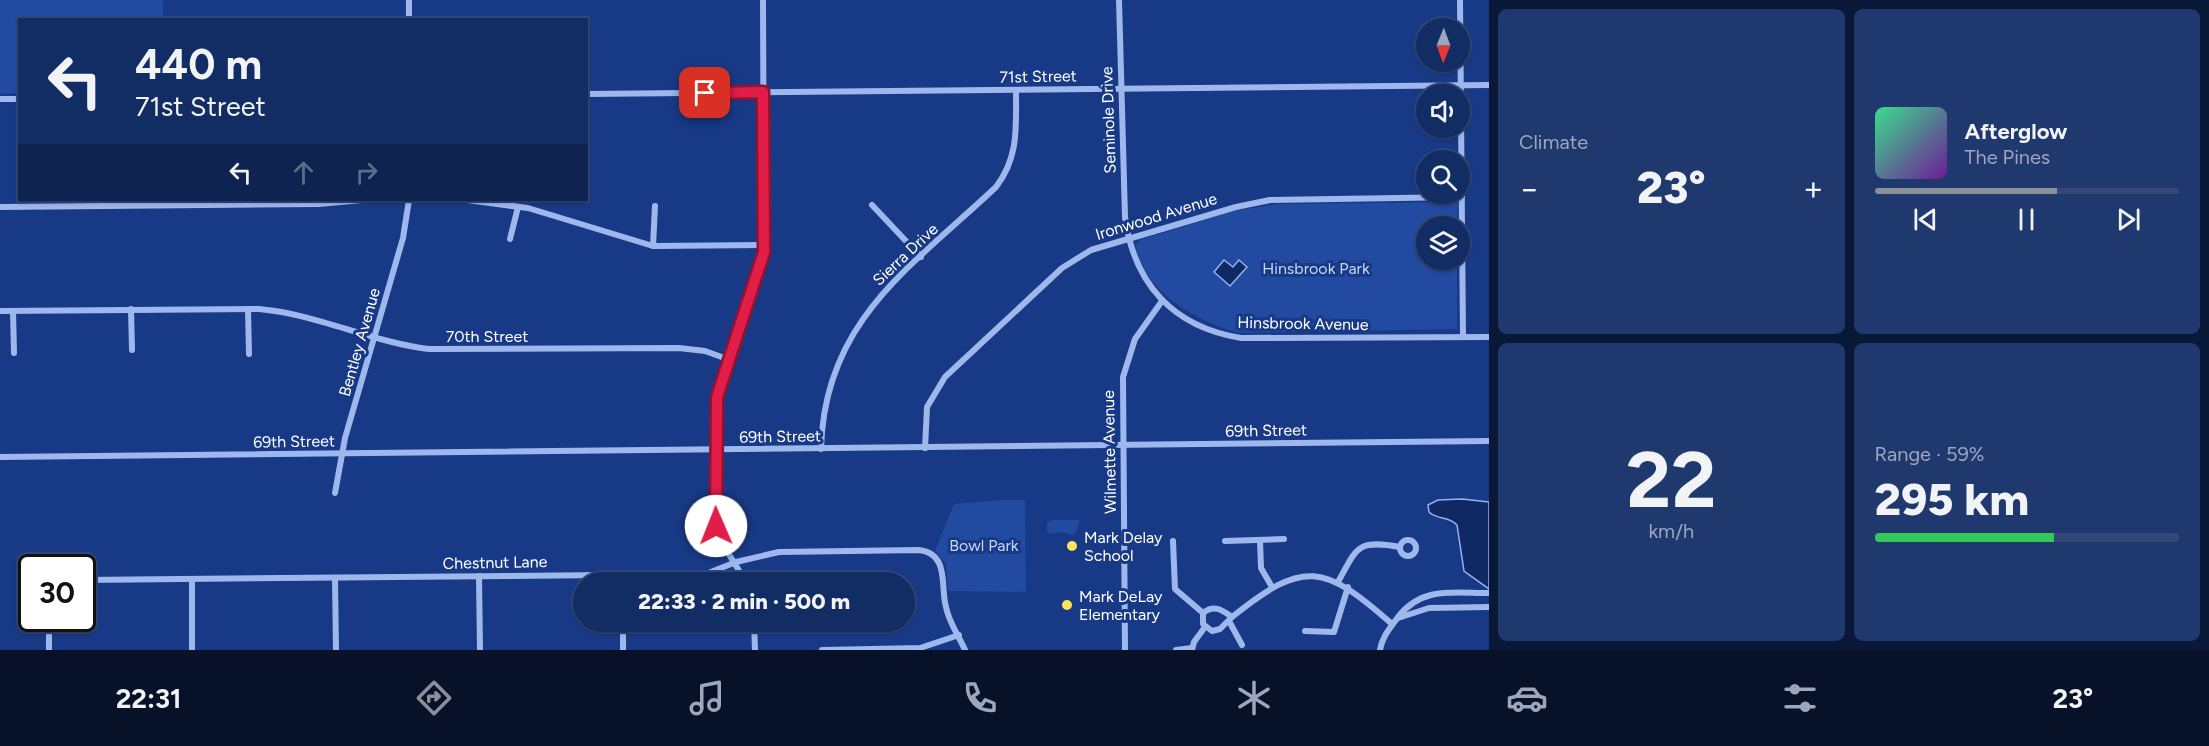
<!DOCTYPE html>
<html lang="en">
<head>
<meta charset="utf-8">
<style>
	:root { --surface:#122c64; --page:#1f386d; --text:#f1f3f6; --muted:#9ca7bf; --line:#314878; --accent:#8c9099 }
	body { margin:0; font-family:Figtree,sans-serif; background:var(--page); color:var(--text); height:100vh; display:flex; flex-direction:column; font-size:22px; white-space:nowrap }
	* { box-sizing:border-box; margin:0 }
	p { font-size:20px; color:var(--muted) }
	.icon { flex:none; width:33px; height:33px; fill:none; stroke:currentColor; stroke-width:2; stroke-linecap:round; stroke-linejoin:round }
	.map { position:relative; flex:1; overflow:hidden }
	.drawer { display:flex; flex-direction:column; gap:9px; padding:9px; background:#0a1837; width:720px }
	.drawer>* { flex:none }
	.banner { position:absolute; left:18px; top:18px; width:570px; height:183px; border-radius:0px; box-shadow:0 2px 4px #0004,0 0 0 2px var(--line); background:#122c64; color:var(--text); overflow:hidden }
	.needle { width:39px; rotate:181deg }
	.controls { position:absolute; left:1416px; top:18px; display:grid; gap:12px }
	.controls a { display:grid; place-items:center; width:54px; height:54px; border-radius:50%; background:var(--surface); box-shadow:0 2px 4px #0004,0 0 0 2px var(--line); font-size:30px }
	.speed { position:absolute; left:18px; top:554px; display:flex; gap:12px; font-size:30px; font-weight:700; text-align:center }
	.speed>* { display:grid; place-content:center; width:78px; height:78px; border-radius:50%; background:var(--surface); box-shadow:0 2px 4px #0004,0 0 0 2px var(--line); line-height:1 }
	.speed .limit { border:3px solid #111; border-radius:9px; background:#fff; color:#111 }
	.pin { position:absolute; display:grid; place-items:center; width:51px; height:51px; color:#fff; margin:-26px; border-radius:12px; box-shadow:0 3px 9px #0006 }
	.me { position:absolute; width:66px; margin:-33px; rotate:359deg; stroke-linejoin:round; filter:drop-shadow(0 0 4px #0008) }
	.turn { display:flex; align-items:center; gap:21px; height:126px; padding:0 18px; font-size:27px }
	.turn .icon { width:78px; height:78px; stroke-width:2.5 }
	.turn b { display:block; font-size:42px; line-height:51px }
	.lanes { display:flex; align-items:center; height:57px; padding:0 18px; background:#0003; justify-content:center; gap:30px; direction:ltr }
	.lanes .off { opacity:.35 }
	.big { font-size:45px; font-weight:800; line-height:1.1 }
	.drawer .card { flex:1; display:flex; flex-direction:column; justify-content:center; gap:9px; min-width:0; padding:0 21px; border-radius:9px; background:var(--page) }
	.drawer .dial { align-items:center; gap:0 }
	.dial b { font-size:78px; line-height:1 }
	.song { display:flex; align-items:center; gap:18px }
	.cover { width:72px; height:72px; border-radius:9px; background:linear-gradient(135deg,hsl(150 70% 55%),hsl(280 70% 35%)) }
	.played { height:6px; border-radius:3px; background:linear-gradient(90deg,var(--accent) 60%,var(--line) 60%) }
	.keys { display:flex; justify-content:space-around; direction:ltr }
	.heat { display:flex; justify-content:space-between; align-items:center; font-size:33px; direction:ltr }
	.charge { height:9px; border-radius:4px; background:linear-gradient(90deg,#34c759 59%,var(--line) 0) }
	.drawer .tiles { flex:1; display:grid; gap:9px; grid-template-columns:repeat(2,1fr) }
	.trip { position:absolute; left:573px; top:572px; width:342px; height:60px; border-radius:30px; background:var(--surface); box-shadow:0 2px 4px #0004,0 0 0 2px var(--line); font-weight:800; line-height:60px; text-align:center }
	.tabs { display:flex; height:96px; justify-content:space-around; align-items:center; background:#071228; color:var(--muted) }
	.tabs .icon { width:42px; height:42px }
	.tabs .selected { color:var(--accent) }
	.tabs b { font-size:27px; color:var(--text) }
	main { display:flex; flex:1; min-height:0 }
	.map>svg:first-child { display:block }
</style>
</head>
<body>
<main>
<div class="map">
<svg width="1489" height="650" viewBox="0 0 1489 650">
	<rect width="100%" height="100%" fill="#183a86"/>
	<!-- green -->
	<g fill="#214aa0">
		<path d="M 0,0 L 163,0 L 163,19 L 20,20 L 19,93 L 0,94 Z"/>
		<path d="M 1458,202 L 1457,226 L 1426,226 L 1426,260 L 1457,260 L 1457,329 L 1238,333 C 1195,320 1146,294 1135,245 L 1140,240 L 1234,211 L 1278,204 Z"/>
		<path d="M 1001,500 L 1025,500 L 1026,592 L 948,591 L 946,564 L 935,551 L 954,504 Z"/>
		<path d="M 1051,520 L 1080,520 L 1076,532 L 1072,535 L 1063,532 L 1051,534 L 1047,532 L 1047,523 Z"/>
	</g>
	<!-- water -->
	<g fill="#102964" stroke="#91b1ef" stroke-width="1.5">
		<path d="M 1224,260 L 1233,267 L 1239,260 L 1247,267 L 1230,286 L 1214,272 Z"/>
		<path d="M 1462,499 L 1489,502 L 1489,589 L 1464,571 L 1457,525 C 1449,516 1437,520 1429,512 L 1428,505 L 1438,500 Z"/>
	</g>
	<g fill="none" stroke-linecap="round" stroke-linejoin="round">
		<!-- minor -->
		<g stroke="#9eb8ed" stroke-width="6">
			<path d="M 409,0 L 409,20"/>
			<path d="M 1119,0 L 1125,217 C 1134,284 1173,327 1241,338 L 1489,337"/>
			<path d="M 1460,0 L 1463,337"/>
			<path d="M 586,94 L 1489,85"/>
			<path d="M 0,99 L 20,99"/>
			<path d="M 467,200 L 528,208 L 653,246 L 764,245"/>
			<path d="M 872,205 L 921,257"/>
			<path d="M 0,207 L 319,204 L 362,200"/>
			<path d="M 510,239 L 518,207"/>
			<path d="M 653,246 L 655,206"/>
			<path d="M 131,309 L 132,350"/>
			<path d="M 248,309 L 249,354"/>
			<path d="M 0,311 L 259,309 C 317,314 371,342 429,349 L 679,348 L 705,351 L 730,360"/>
			<path d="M 13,311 L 14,353"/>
			<path d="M 925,448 L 927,407 L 945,377 L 1062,268 L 1091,250 L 1236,207 L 1270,200 L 1462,197"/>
			<path d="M 821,449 C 824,321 911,267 996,187 C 1019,157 1016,127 1016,90"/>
			<path d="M 0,457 L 1489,441"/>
			<path d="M 335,493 L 345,438 L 403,238 L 409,200"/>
			<circle cx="1408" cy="548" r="8"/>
			<path d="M 1260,540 L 1261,568 L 1272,587"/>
			<path d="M 1173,541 L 1175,589 L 1203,613"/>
			<path d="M 1225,541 L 1284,539"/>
			<path d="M 479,576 L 480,650"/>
			<path d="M 335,578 L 336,650"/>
			<path d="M 192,579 L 192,650"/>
			<path d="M 82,580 L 706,574 L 736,562 L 779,552 L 919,550 C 950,554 940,586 946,607 C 949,623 959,636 965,650"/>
			<path d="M 746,582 L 722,543 L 716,526 L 715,411 L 719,391 L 764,252 L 763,0"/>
			<path d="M 1338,582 C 1357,548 1356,539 1400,547"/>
			<path d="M 1203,613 C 1214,604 1222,610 1232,617 C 1304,559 1324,564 1392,624"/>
			<path d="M 1203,613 L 1203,624 L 1212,631 L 1220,629 L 1232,617"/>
			<path d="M 49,618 L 49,650"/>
			<path d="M 1398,618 L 1429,608 L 1489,607"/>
			<path d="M 623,621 L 623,650"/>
			<path d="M 754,621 L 755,650"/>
			<path d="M 1229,621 L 1242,645"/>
			<path d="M 1305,631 L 1334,632 L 1348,587"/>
			<path d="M 822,650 L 920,648 L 959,635"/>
			<path d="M 1125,650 L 1123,377 L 1135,339 L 1162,301"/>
			<path d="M 1176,650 L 1192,648"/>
			<path d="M 1192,650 L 1194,642 L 1205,627"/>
			<path d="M 1380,650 C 1382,637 1390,628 1398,617 C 1422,586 1453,593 1489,593"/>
		</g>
	</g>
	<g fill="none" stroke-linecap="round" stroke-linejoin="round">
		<!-- route casing -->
		<g stroke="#92132f" stroke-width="15">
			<path id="route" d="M 705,93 L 763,92 L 764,252 L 717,397 L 716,526"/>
		</g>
		<!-- route -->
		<use href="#route" stroke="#e11d48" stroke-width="10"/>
	</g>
	<!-- markers -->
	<g fill="#ffe45a" stroke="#183a86" stroke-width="2">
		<circle cx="1072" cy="546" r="6"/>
		<circle cx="1067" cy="605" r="6"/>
	</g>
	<g text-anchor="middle" stroke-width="6" stroke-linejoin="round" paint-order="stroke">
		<!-- street labels -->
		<g font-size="16" fill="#fff" stroke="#183a86">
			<text transform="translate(1038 76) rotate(-1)" y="6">71st Street</text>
			<text transform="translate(1108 120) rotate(-92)" y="6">Seminole Drive</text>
			<text transform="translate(1156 216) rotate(-17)" y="6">Ironwood Avenue</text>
			<text transform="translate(905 254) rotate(-43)" y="6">Sierra Drive</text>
			<text transform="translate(1303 323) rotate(1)" y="6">Hinsbrook Avenue</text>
			<text x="487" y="342">70th Street</text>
			<text transform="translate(359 342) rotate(-74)" y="6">Bentley Avenue</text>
			<text transform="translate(1266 430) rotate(-1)" y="6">69th Street</text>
			<text transform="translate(780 436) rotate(-1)" y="6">69th Street</text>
			<text transform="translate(294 441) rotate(-1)" y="6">69th Street</text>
			<text transform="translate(1109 452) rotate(-91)" y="6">Wilmette Avenue</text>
			<text transform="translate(495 562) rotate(-1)" y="6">Chestnut Lane</text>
		</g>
		<!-- park labels -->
		<g font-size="16" fill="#c4d5f9" stroke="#183a86">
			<text x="1316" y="274">Hinsbrook Park</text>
			<text x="984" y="551">Bowl Park</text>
		</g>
		<!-- poi labels -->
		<g font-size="16" fill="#fff" stroke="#183a86" text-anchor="start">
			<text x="1084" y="543">Mark Delay<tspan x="1084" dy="18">School</tspan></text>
			<text x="1079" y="602">Mark DeLay<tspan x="1079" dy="18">Elementary</tspan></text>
		</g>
	</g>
</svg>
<div class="controls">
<a><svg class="needle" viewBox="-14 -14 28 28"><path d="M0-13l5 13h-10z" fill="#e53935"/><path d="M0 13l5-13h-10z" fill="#9ca7bf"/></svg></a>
<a><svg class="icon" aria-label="sound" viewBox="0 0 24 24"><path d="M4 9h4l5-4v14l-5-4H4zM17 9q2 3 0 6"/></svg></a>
<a><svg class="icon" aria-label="search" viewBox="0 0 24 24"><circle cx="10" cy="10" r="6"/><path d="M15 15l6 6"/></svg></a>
<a><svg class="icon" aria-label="layers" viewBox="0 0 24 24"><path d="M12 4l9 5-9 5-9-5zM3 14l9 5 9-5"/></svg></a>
</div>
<div class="speed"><div class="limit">30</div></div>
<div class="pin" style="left:705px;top:93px;background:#d93025"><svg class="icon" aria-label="arrive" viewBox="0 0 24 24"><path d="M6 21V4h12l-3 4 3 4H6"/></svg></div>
<svg class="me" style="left:716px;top:526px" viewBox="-20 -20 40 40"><circle r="19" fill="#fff"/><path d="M0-13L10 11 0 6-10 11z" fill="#e11d48"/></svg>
<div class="trip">22:33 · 2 min · 500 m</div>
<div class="banner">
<div class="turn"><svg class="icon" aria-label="left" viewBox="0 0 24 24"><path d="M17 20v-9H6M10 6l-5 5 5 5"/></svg><div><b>440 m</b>71st Street</div></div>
<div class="lanes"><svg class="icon" aria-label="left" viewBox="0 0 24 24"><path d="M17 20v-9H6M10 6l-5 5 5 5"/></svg><svg class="icon off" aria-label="ahead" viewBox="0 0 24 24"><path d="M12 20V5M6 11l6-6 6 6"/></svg><svg class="icon off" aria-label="right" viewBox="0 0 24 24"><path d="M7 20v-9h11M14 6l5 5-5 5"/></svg></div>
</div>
</div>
<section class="drawer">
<div class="tiles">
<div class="card"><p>Climate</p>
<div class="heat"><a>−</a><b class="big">23°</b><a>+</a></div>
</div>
<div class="card">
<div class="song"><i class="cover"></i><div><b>Afterglow</b><p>The Pines</p></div></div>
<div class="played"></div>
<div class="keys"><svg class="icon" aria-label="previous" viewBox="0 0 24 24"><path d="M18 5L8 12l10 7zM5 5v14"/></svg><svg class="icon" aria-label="pause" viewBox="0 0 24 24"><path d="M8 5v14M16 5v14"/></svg><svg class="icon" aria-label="next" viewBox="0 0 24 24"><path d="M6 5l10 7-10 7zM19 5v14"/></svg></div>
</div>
<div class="card dial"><b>22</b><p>km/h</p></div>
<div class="card"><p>Range · 59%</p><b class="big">295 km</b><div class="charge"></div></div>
</div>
</section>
</main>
<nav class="tabs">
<b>22:31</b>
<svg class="icon selected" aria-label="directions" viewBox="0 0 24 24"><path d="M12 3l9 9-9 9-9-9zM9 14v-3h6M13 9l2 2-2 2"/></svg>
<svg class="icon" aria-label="music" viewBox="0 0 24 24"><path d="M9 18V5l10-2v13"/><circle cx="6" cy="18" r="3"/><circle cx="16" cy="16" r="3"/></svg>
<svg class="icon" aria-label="phone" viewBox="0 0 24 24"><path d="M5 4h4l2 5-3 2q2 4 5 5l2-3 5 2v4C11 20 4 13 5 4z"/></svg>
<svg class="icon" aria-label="climate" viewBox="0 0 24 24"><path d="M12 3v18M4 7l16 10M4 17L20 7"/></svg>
<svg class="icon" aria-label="car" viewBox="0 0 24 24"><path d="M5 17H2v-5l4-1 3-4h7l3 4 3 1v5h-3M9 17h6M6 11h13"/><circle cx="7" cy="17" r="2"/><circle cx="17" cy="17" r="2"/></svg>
<svg class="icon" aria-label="filters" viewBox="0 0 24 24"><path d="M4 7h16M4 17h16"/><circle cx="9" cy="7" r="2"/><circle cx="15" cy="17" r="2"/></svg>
<b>23°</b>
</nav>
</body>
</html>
